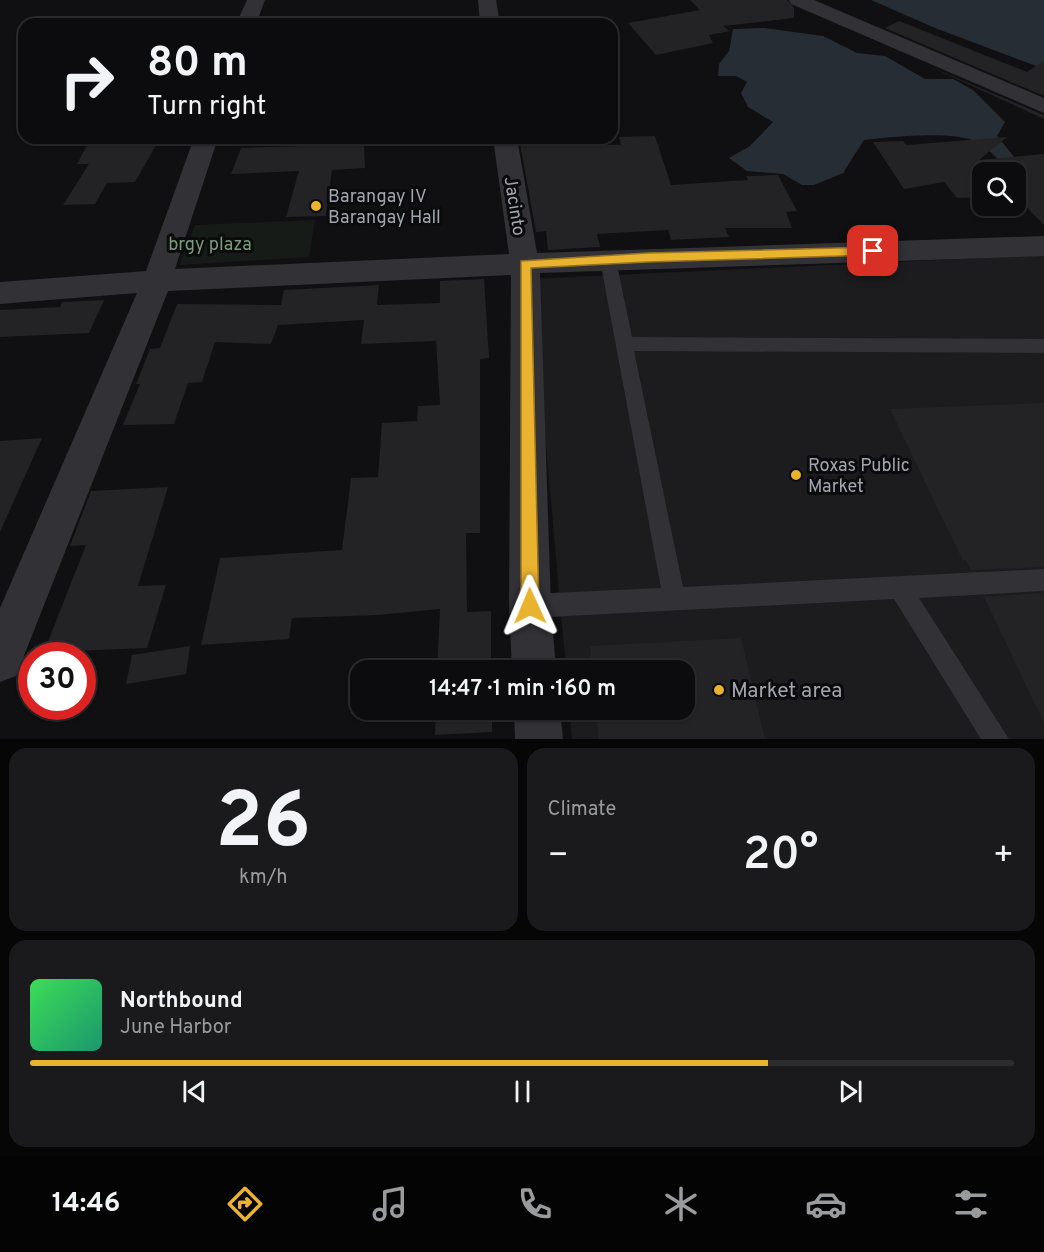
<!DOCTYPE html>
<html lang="en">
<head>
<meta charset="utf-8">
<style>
	:root { --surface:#0c0b0d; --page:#1a191b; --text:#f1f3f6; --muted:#9a9b9d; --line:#2c2b2e; --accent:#e9b22f }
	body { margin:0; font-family:Overpass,sans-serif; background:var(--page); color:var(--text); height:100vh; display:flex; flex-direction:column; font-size:22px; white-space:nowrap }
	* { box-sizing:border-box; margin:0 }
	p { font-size:20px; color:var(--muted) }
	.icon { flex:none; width:33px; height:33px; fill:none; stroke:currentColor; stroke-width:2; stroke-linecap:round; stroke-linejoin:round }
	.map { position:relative; height:739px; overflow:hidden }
	.panel { display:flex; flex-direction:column; gap:9px; padding:9px; background:#070607; flex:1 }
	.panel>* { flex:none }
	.guide { position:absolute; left:18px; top:18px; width:600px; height:126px; border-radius:18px; box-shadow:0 2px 4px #0004,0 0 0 2px var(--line); background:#0c0b0d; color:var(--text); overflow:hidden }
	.controls { position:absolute; left:972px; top:162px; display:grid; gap:12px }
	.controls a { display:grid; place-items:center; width:54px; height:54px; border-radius:12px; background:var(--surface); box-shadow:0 2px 4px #0004,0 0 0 2px var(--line); font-size:30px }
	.speed { position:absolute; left:18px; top:642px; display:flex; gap:12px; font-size:30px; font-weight:700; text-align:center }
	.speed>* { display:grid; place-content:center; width:78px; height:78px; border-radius:50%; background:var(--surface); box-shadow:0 2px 4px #0004,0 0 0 2px var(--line); line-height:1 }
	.speed .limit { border:9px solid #d22; background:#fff; color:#111 }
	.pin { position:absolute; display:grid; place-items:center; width:51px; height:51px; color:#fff; margin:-26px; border-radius:12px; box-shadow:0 3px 9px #0006 }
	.me { position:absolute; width:66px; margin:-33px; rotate:359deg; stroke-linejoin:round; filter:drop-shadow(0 0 4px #0008) }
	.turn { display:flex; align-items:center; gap:21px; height:126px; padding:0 30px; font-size:27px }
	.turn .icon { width:78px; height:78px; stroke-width:2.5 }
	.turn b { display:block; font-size:42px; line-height:51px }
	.big { font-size:45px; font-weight:600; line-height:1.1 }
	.panel .tile { flex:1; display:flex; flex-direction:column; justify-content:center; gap:9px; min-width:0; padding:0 21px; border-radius:18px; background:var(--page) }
	.panel .dial { align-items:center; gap:0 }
	.dial b { font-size:78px; line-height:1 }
	.song { display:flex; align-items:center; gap:18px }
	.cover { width:72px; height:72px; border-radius:9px; background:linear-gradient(135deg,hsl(130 70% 55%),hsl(160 70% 35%)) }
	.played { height:6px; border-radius:3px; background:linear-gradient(90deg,var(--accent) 75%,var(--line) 75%) }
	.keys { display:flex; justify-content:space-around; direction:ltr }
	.heat { display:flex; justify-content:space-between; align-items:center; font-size:33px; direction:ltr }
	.panel .tiles { flex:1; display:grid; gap:9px; grid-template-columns:1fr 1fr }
	.tile:last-child { grid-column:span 2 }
	.trip { position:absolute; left:350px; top:660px; width:345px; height:60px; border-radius:18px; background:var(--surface); box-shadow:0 2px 4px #0004,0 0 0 2px var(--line); font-weight:600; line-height:60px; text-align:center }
	.tab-bar { display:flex; height:96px; justify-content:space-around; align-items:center; background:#050405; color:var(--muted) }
	.tab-bar .icon { width:42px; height:42px }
	.tab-bar .current { color:var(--accent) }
	.tab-bar b { font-size:27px; color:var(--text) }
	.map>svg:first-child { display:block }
</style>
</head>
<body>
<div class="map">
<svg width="1044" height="739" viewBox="0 0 1044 739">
	<rect width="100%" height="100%" fill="#100f11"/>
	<!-- built -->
	<path fill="#1c1c1e" d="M 1044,255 L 1044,739 L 572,739 L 569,710 L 684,710 L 684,670 L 566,670 L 531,279 Z"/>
	<!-- green -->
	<path fill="#161b17" d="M 315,220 L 309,257 L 179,265 L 195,225 Z"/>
	<!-- water -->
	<g fill="#272d34">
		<path d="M 871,0 L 1044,0 L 1044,69 L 935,28 Z"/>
		<path d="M 764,28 L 823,36 L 857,53 L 885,56 L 925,79 L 953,79 L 973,90 L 1005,122 L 997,136 L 1021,165 L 1005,167 C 997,158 988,148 977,142 C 954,130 890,137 864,140 L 843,173 L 814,185 L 802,185 L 783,174 L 747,171 L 729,158 L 750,146 L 773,122 L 748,107 L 741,93 L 747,82 L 736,76 L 718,76 L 719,64 L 729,51 L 733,29 Z"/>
	</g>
	<!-- building -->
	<g fill="#232225">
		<path d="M 690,0 L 787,0 L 794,8 L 794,18 L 723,26 L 730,31 L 709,35 L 713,43 L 656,55 L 628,23 L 700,10 Z"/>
		<path d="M 899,21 L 1027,72 L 1044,61 L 1044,96 L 885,28 Z"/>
		<path d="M 926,65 L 1044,115 L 1044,119 Z"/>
		<path d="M 655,136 L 671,185 L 748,180 L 746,176 L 778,175 L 797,211 L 786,212 L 792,228 L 725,228 L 729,237 L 671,240 L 668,230 L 597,234 L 600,247 L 548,250 L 546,231 L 536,232 L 519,138 L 548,138 L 549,145 L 621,145 L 619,137 Z"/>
		<path d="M 1007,137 L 979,160 L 1044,154 L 1044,225 L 1016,196 L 1016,172 L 982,172 L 982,197 L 957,198 L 944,182 L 904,189 L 873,142 L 903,141 L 906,145 Z"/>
		<path d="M 91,138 L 160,138 L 135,182 L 107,183 L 95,204 L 63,205 L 89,164 L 77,164 Z"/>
		<path d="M 364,144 L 365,168 L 332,170 L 326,216 L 286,217 L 299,171 L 231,174 L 241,148 Z"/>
		<path d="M 484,279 L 489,358 L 480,359 L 480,533 L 466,533 L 467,612 L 491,611 L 491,670 L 437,670 L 440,609 L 378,615 L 292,618 L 289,639 L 201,645 L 220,558 L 342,550 L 351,478 L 378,477 L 382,423 L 417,421 L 418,406 L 440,405 L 436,341 L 361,344 L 364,320 L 278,325 L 271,344 L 215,342 L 202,382 L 188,383 L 174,424 L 123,425 L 140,384 L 136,384 L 150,349 L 160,348 L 177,304 L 281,305 L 284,290 L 379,285 L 377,305 L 440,303 L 440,281 Z"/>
		<path d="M 104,300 L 89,333 L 0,337 L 0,310 L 60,307 L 62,302 Z"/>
		<path d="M 1044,403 L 1044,567 L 971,570 L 966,560 L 963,561 L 890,409 Z"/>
		<path d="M 42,438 L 0,532 L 0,441 Z"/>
		<path d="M 168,487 L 138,586 L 166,585 L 147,648 L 44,652 L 86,545 L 70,546 L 91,491 Z"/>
		<path d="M 1044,593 L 1044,723 L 984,597 Z"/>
		<path d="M 741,638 L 765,739 L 599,739 L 596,710 L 684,710 L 684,670 L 592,670 L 590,646 Z"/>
		<path d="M 190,646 L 186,674 L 126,684 L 132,655 Z"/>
		<path d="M 436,710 L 492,710 L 492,732 L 435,735 Z"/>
	</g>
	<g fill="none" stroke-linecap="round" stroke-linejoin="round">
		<!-- lane -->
		<path fill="#313136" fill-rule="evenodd" d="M 608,254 L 614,256 L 616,260 L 632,337 L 1044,339 L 1044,353 L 634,351 L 683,587 L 1044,569 L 1044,591 L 919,598 L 1009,739 L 981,739 L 894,599 L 530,618 L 522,614 L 518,606 L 522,598 L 530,594 L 661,588 L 600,260 L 602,256 Z"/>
		<!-- street -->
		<g fill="#313136" fill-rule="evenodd">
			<path d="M 247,0 L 265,0 L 256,24 L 236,24 Z"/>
			<path d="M 478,0 L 496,0 L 500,24 L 480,24 Z"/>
			<path d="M 789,0 L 814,0 L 1044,98 L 1044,113 L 791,4 Z"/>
			<path d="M 194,138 L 218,138 L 175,269 L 509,254 L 493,138 L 517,138 L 537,253 L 1044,236 L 1044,256 L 540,273 L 551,606 L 556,670 L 512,670 L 509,606 L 511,275 L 168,291 L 16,676 L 0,682 L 0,608 L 137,293 L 0,304 L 0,282 L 146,271 Z"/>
			<path d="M 514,710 L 560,710 L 563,739 L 515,739 Z"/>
		</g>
	</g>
	<!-- route -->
	<path fill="#e9b22f" stroke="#97741f" stroke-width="1.5" d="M 873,247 L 879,251 L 873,255 L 647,262 L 531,268 L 539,606 L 536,612 L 530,615 L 524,612 L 521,606 L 521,261 L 647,253 Z"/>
	<!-- markers -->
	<g fill="#e9b22f" stroke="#0b0b0c" stroke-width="2">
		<circle cx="316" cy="206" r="6"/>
		<circle cx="796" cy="475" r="6"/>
		<circle cx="719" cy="690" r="6"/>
	</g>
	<g text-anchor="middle" stroke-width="6" stroke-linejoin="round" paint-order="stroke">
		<!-- poi labels -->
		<g font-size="18" fill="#a1a5b1" stroke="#0b0b0c" text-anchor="start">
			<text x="328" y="202">Barangay IV<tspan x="328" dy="21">Barangay Hall</tspan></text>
			<text x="808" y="471">Roxas Public<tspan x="808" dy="21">Market</tspan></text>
		</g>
		<!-- street labels -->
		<g font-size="18" fill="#a1a5b1" stroke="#0b0b0c">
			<text transform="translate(515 206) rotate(81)" y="6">Jacinto</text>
		</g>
		<!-- park labels -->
		<g font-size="18" fill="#789c7c" stroke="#0b0b0c">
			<text x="210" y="250">brgy plaza</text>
		</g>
		<!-- near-poi labels -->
		<g font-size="21" fill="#a1a5b1" stroke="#0b0b0c" text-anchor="start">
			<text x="731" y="697">Market area</text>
		</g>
	</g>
</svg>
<div class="controls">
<a><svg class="icon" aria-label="search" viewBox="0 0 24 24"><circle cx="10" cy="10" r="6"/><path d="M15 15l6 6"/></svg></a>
</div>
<div class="speed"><div class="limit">30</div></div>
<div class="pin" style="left:873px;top:251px;background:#d93025"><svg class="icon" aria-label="arrive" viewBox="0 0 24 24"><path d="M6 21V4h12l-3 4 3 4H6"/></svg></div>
<svg class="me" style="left:530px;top:606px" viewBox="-20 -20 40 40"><path d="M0-17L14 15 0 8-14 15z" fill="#e9b22f" stroke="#fff" stroke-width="4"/></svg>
<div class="trip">14:47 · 1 min · 160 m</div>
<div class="guide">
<div class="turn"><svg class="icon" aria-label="right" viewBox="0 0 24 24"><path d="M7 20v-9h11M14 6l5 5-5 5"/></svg><div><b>80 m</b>Turn right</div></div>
</div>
</div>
<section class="panel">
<div class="tiles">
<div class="tile dial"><b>26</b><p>km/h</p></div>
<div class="tile"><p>Climate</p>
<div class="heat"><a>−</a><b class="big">20°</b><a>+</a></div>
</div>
<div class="tile">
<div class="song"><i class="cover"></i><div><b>Northbound</b><p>June Harbor</p></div></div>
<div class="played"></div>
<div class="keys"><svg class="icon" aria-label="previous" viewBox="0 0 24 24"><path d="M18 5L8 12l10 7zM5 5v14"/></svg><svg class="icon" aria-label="pause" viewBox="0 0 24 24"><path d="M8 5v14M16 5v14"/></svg><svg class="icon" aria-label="next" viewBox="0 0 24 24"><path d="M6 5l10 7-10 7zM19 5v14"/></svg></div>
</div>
</div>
</section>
<nav class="tab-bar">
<b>14:46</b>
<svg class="icon current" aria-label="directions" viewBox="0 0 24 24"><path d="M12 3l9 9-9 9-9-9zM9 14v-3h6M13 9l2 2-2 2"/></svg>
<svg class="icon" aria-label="music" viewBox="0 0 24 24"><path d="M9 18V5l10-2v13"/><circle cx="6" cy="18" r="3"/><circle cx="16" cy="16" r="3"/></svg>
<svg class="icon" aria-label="phone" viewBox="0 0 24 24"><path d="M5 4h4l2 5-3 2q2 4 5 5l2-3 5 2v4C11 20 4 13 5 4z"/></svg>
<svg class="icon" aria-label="climate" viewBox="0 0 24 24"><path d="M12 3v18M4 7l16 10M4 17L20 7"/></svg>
<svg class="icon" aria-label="car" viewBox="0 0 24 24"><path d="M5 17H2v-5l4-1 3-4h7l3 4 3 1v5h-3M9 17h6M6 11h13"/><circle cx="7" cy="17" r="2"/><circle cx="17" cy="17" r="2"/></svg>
<svg class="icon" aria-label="filters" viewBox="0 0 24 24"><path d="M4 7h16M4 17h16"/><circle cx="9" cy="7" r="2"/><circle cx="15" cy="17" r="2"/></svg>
</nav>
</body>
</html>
